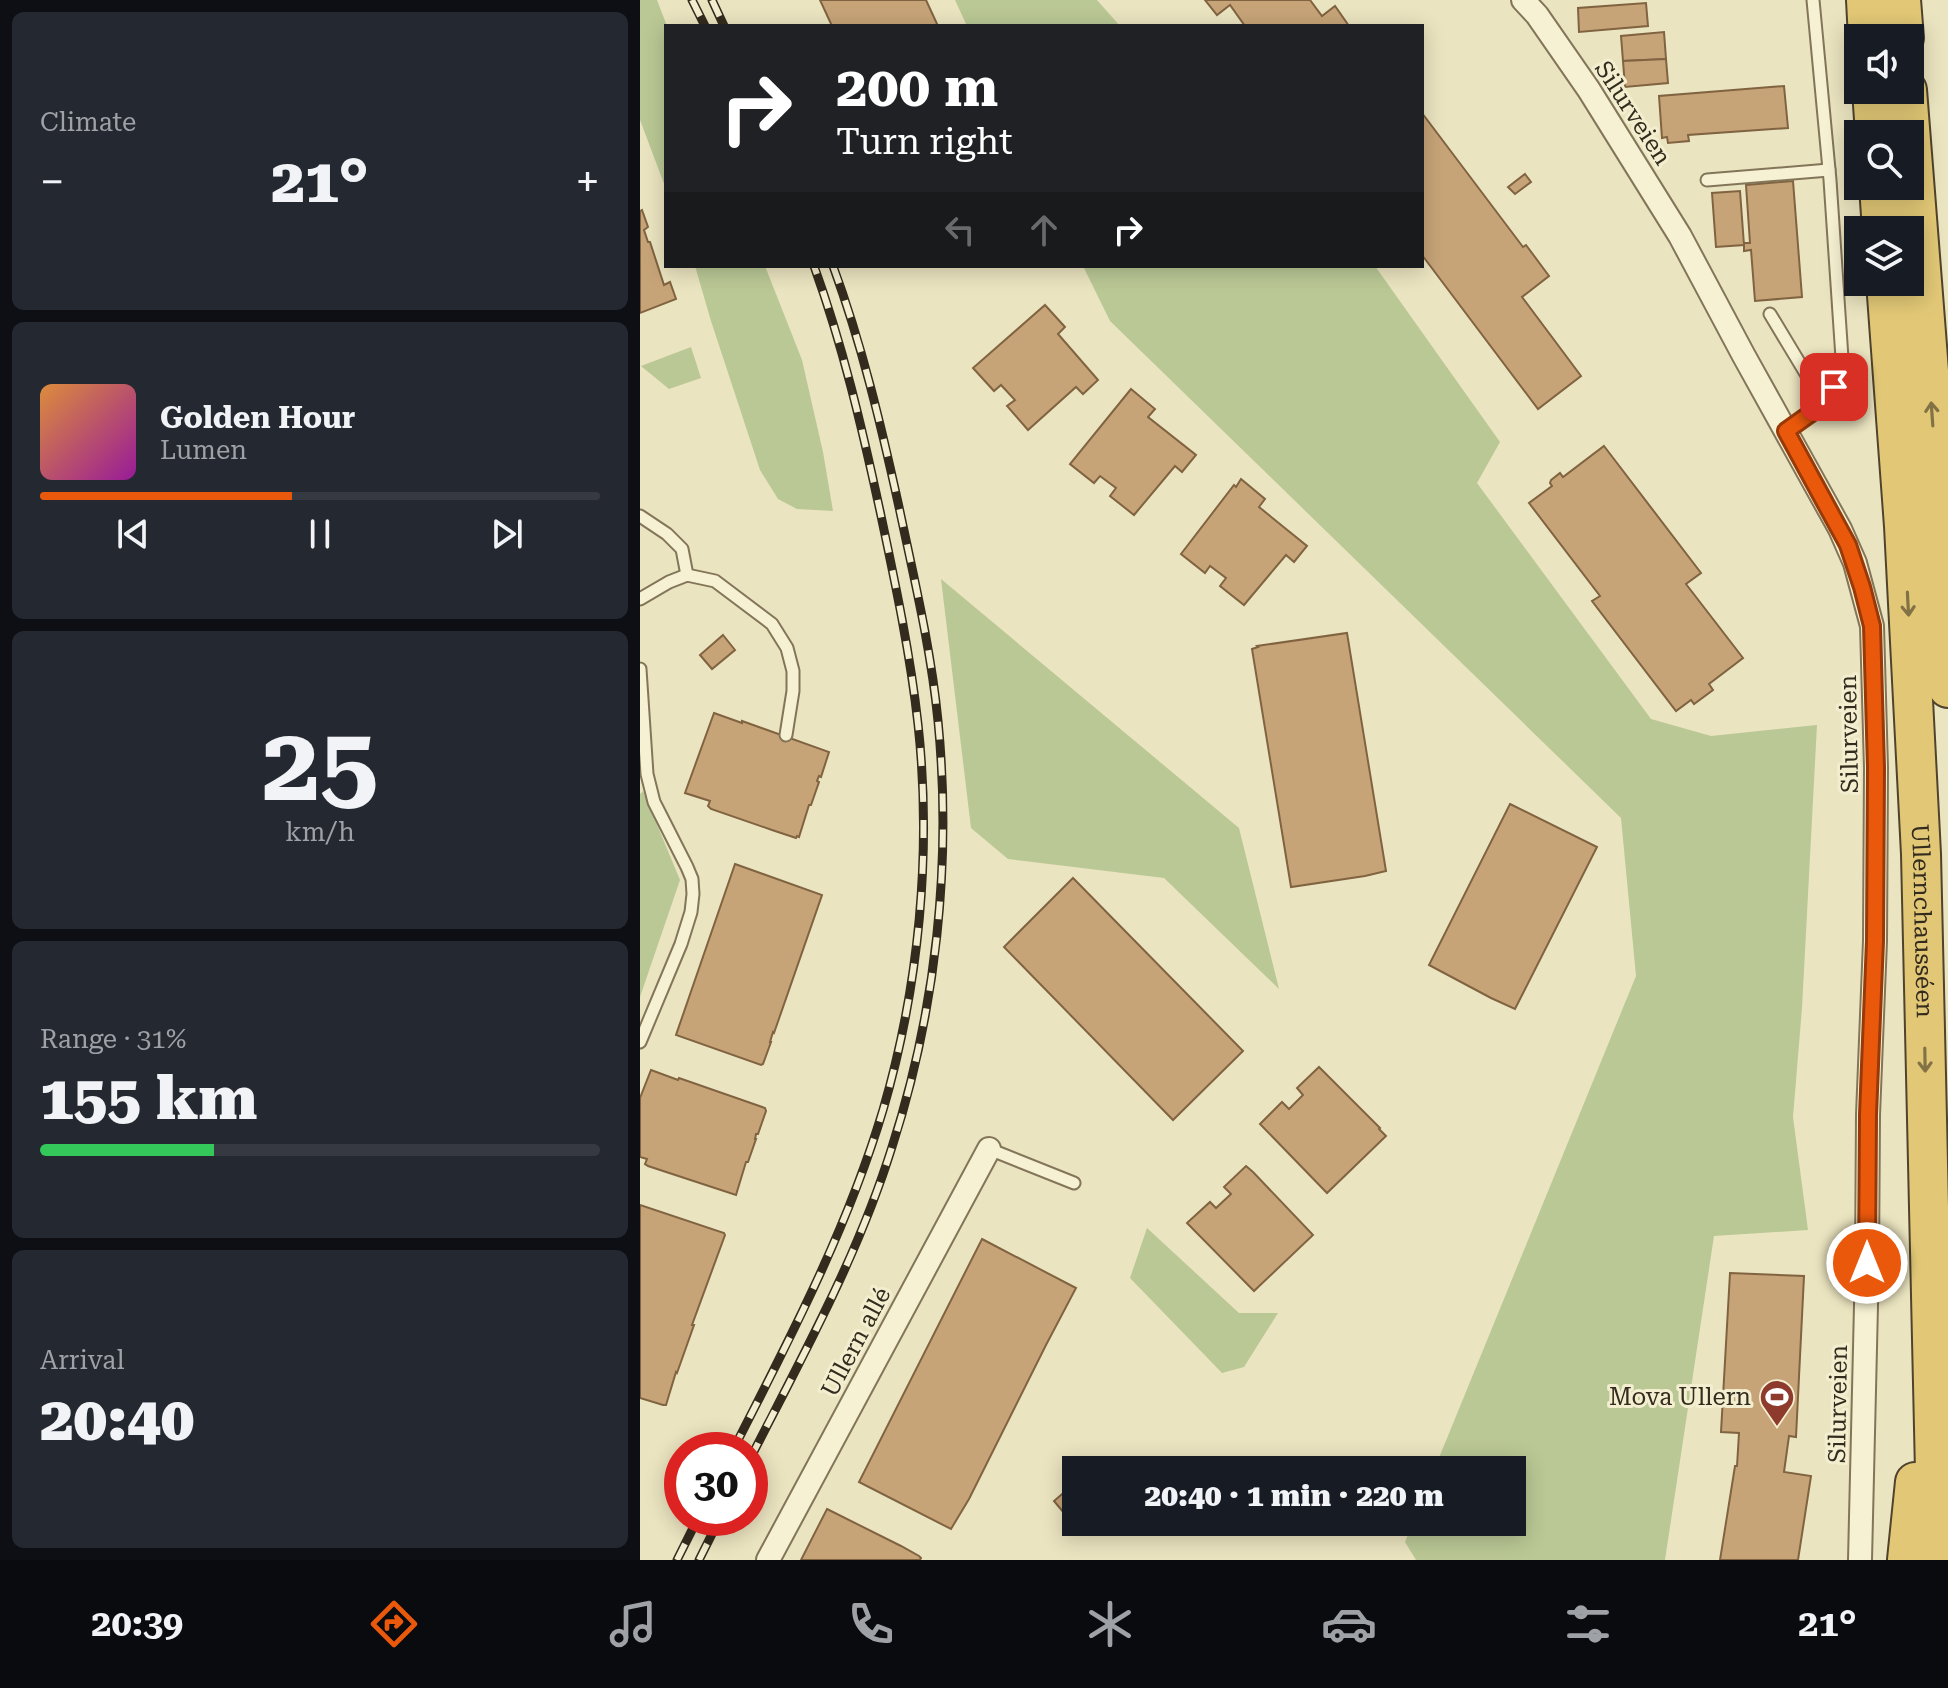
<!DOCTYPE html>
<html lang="en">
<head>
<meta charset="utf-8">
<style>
	:root { --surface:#171b24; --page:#242831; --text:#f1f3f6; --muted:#9ea1a6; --line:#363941; --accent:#ea580c }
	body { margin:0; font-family:"Roboto Serif",serif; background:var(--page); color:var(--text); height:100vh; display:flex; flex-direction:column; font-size:30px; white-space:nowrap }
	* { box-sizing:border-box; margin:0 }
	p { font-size:26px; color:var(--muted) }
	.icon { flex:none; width:44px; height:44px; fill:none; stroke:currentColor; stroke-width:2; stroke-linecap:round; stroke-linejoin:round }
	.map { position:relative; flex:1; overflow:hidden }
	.drawer { display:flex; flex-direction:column; gap:12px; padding:12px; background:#0d0f14; width:640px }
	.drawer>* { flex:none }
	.banner { position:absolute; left:24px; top:24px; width:760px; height:244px; border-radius:0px; box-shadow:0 4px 20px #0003; background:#202124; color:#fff; overflow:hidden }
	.fabs { position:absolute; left:1204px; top:24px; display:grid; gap:16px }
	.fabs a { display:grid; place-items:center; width:80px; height:80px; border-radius:0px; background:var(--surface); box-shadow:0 4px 20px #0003; font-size:40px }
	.speed { position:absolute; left:24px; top:1432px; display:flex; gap:16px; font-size:40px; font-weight:700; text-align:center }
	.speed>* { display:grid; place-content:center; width:104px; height:104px; border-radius:50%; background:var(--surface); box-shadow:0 4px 20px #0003; line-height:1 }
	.speed .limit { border:12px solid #d22; background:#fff; color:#111 }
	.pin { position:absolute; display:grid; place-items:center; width:68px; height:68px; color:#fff; margin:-34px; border-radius:16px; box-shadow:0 4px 12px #0006 }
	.me { position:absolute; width:88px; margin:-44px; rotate:0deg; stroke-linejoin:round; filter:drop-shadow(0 0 6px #0008) }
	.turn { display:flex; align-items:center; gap:28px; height:168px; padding:0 40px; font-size:36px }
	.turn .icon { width:104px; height:104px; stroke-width:2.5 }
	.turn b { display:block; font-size:56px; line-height:68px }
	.lanes { display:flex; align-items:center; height:76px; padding:0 40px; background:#0003; justify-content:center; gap:40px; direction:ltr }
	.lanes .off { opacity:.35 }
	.big { font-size:60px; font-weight:800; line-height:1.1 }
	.drawer .tile { flex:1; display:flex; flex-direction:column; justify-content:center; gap:12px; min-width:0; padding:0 28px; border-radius:12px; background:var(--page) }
	.drawer .dial { align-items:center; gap:0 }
	.dial b { font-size:104px; line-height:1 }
	.song { display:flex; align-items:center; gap:24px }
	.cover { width:96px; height:96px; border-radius:12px; background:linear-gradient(135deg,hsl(30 70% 55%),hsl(300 70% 35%)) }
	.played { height:8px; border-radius:4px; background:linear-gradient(90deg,var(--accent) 45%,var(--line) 45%) }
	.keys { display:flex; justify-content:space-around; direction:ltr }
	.heat { display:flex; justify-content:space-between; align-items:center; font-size:44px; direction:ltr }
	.charge { height:12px; border-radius:6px; background:linear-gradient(90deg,#34c759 31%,var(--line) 0) }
	.trip { position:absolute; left:422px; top:1456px; width:464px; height:80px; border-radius:0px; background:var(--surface); box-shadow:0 4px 20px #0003; font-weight:800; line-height:80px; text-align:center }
	.tab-bar { display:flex; height:128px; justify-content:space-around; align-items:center; background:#090b0e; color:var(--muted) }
	.tab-bar .icon { width:56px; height:56px }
	.tab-bar .selected { color:var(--accent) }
	.tab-bar b { font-size:36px; color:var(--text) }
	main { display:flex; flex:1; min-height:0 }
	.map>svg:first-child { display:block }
</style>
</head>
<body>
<main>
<section class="drawer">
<div class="tile"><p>Climate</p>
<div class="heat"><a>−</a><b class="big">21°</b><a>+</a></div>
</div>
<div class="tile">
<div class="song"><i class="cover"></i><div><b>Golden Hour</b><p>Lumen</p></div></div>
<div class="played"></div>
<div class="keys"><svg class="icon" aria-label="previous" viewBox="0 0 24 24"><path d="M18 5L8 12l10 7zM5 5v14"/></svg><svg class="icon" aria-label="pause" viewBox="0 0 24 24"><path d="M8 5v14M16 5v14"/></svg><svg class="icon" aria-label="next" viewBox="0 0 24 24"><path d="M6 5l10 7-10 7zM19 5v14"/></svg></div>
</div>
<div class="tile dial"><b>25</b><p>km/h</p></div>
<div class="tile"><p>Range · 31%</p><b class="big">155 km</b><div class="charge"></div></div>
<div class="tile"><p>Arrival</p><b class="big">20:40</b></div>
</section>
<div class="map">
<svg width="1308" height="1560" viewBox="0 0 1308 1560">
	<rect width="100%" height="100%" fill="#ebe4c0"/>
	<!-- green -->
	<g fill="#bac895">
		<path d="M 0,0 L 17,0 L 27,26 L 26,26 L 26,189 L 0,120 Z"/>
		<path d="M 315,0 L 457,0 L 480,26 L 327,26 Z"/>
		<path d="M 55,266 L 125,266 L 162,360 L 183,452 L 193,511 L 157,509 L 138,499 L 120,470 L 71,321 Z"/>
		<path d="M 443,266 L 735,266 L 860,442 L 837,483 L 1011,719 L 1071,736 L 1177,725 L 1162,1008 L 1153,1117 L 1168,1230 L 1074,1236 L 1025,1560 L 776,1560 L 765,1542 L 773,1522 L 872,1522 L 872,1470 L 794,1470 L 996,976 L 981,818 L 470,321 Z"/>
		<path d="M 51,347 L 61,378 L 29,389 L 1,366 Z"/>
		<path d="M 301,579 L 599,828 L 639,989 L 524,878 L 368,859 L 331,828 Z"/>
		<path d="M 3,791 L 40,880 L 0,997 L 0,794 Z"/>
		<path d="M 507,1228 L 599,1313 L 638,1313 L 604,1367 L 582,1373 L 490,1278 Z"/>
	</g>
	<!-- building -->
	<g fill="#c7a478" stroke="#806340" stroke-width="2">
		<path d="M 180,0 L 286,0 L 298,26 L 192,26 Z"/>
		<path d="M 565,0 L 670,0 L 682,16 L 695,6 L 709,26 L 605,26 L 590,5 L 577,15 Z"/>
		<path d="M 1006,3 L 1008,26 L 939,32 L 938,8 Z"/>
		<path d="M 1024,32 L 1026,59 L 983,61 L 981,36 Z"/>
		<path d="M 1026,59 L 1028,83 L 985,87 L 983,61 Z"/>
		<path d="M 1144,86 L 1148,128 L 1048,135 L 1049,141 L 1028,143 L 1027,137 L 1022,138 L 1019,96 Z"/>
		<path d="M 782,113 L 883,247 L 886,245 L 909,276 L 882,297 L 941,376 L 898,409 L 782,255 Z"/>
		<path d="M 885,174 L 891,182 L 875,194 L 868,187 Z"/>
		<path d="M 1153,181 L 1162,297 L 1115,301 L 1111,250 L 1104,251 L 1104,243 L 1110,243 L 1106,185 Z"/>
		<path d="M 1100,191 L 1104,245 L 1076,247 L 1072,193 Z"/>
		<path d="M 2,210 L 8,227 L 4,230 L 8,242 L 10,242 L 24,285 L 30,282 L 36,299 L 0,313 L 0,211 Z"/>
		<path d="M 405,305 L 425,327 L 418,334 L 458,380 L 443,394 L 436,387 L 388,430 L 367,406 L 375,400 L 361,385 L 354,391 L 333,368 Z"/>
		<path d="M 491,389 L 515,409 L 508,417 L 556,455 L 542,472 L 535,466 L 494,515 L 470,496 L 476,488 L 460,476 L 454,483 L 430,464 Z"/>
		<path d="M 964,446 L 1061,573 L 1046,584 L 1103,658 L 1069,684 L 1073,690 L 1054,704 L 1051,700 L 1036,711 L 952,601 L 960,596 L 889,503 L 912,486 L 910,483 L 911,480 L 920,473 L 923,477 Z"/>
		<path d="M 601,479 L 625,499 L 619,507 L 667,546 L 654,562 L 646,555 L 604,605 L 580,586 L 586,578 L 570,566 L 565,573 L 541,554 L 594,485 L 596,487 Z"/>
		<path d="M 707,633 L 746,871 L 725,876 L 651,887 L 612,649 L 618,647 L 617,646 Z"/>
		<path d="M 83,635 L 95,650 L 72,669 L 60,655 Z"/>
		<path d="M 74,713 L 102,723 L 102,721 L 189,752 L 181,777 L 179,776 L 177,781 L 179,782 L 171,805 L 169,805 L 159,837 L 157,836 L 156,838 L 132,830 L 71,809 L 68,806 L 70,801 L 45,793 Z"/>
		<path d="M 870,804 L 957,847 L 875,1009 L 851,998 L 789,965 Z"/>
		<path d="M 95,864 L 182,895 L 134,1033 L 133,1032 L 130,1042 L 131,1042 L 123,1064 L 121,1065 L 36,1035 Z"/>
		<path d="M 433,878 L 603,1051 L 533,1120 L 364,947 Z"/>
		<path d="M 679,1067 L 740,1128 L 739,1129 L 746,1136 L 687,1193 L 620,1124 L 642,1102 L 649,1109 L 663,1095 L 657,1088 Z"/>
		<path d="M 11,1070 L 38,1080 L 39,1078 L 125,1108 L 126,1111 L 118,1134 L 116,1134 L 115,1139 L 116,1139 L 108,1162 L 106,1162 L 96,1195 L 8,1166 L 5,1164 L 7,1159 L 0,1157 L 0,1098 Z"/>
		<path d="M 606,1166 L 613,1172 L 673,1235 L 614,1291 L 547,1223 L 570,1202 L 576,1208 L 591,1194 L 584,1187 Z"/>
		<path d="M 0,1205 L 84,1233 L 85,1235 L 52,1325 L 54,1325 L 37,1373 L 36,1372 L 26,1405 L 23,1405 L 0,1398 Z"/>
		<path d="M 342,1239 L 436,1288 L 406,1345 L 329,1499 L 311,1529 L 219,1482 Z"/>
		<path d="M 1090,1273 L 1164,1276 L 1156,1437 L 1149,1436 L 1144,1472 L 1171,1476 L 1158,1560 L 1080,1560 L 1095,1466 L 1097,1466 L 1099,1433 L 1081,1432 Z"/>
		<path d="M 436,1482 L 436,1522 L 452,1522 L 440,1532 L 414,1501 Z"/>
		<path d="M 187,1509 L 261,1546 L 279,1556 L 281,1558 L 280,1560 L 161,1560 Z"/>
	</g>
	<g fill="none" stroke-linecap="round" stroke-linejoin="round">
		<!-- service casing -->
		<g stroke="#837559" stroke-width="15">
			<g id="service">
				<path d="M 1067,180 L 1189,170"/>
				<path d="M 1130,314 L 1183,402"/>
				<path d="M 1146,431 C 1176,411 1196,395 1202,358 L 1190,180 L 1173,0"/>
				<path d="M 0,516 L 27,534 L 42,549 L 47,575"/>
				<path d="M 47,575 L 75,581 L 132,624 L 147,648 L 153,671 L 153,691 L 146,735"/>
				<path d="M 0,599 L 29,582 L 47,575"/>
				<path d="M 0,669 L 7,774 L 14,802 L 47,867 L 52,879 L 53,894 L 51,912 L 41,944 L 0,1042"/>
				<path d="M 349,1149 L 434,1183"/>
			</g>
		</g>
		<!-- minor casing -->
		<g stroke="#837559" stroke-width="26">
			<g id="minor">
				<path d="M 883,0 L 897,15 L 949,90 L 1040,236 L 1104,356 L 1200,529 L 1215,563 L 1232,626 L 1236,768 L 1235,941 L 1228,1115 L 1227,1263 L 1220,1560"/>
				<path d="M 128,1560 L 349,1149"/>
			</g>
		</g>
		<!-- trunk casing -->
		<g stroke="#50432d" stroke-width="42">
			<g id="trunk">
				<path d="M 1226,0 L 1228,38"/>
				<path d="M 1261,0 L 1264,38"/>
				<path d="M 1232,90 L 1235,134"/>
				<path d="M 1267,90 L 1301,525 L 1308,688"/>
				<path d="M 1239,186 L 1242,230"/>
				<path id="s1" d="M 1246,282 L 1264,526 L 1281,854 L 1297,1560"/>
				<path d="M 1267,1560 L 1275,1482"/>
			</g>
		</g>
		<!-- service -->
		<use href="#service" stroke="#f6f1d2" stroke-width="11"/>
		<!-- minor -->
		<use href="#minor" stroke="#f6f1d2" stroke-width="22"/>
		<!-- trunk -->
		<use href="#trunk" stroke="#e2c876" stroke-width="38"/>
		<!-- rail casing -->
		<g stroke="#332b1d" stroke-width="9">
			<g id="rail">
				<path d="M 52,0 L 65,26"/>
				<path d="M 72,0 L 84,26"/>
				<path d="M 93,1450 C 149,1340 207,1230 243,1110 C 279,987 292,852 278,724 C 270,652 255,582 240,511 C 222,428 203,346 174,266"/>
				<path d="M 110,1459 C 162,1357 218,1256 252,1147 C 296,1011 312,863 298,721 C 291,649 274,578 259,507 C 241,425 222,345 193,266"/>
				<path d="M 37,1560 L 58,1518"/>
				<path d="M 59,1560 L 80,1518"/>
			</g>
		</g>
		<!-- rail -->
		<use href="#rail" stroke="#f3eecf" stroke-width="6" stroke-dasharray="18" stroke-linecap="butt"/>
	</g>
	<!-- one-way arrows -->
	<defs><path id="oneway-shaft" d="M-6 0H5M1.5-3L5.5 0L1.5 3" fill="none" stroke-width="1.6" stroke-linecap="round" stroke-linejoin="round" transform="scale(2)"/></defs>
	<g stroke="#827245">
		<use href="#oneway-shaft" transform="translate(1292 414) rotate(-94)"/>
		<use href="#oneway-shaft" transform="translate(1268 604) rotate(87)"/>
		<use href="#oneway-shaft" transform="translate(1285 1060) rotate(89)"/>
	</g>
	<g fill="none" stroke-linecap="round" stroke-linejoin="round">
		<!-- route casing -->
		<g stroke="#983908" stroke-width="20">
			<path id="route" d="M 1194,387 L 1174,411 L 1146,431 L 1208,545 L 1222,587 L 1232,626 L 1236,768 L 1235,941 L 1228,1115 L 1227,1263"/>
		</g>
		<!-- route -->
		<use href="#route" stroke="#ea580c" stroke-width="14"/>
	</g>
	<!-- icons -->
	<defs>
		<g id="stadium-pin" transform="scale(1.8)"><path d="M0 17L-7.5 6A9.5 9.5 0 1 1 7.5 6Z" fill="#8e3a2d" stroke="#f3eecf"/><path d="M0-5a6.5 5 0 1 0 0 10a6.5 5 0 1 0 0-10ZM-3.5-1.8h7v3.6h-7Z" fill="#fff"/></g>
	</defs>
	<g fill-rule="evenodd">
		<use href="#stadium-pin" x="1137" y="1397"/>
	</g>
	<g text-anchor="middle" stroke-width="6" stroke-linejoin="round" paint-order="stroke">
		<!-- street labels -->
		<g font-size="24" fill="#332b1d" stroke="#f3eecf">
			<text transform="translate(993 113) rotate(57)" y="8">Silurveien</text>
			<text transform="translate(1209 734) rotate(-91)" y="8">Silurveien</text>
			<text dy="8" stroke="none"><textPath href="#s1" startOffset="640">Ullernchausséen</textPath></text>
			<text transform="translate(216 1342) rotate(-62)" y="8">Ullern allé</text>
			<text transform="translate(1198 1404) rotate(-89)" y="8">Silurveien</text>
		</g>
		<!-- poi labels -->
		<g font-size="24" fill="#332b1d" stroke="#f3eecf" text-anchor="end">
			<text x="1111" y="1405">Mova Ullern</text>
		</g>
	</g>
</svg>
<div class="fabs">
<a><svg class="icon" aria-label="sound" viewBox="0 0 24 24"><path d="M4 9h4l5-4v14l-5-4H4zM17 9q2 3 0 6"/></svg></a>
<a><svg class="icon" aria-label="search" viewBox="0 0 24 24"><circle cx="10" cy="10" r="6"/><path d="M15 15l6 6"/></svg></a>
<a><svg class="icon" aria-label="layers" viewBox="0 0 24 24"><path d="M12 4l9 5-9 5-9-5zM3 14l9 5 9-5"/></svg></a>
</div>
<div class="speed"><div class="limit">30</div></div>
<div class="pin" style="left:1194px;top:387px;background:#d93025"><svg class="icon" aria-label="arrive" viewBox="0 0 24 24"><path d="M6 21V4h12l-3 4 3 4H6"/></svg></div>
<svg class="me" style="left:1227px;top:1263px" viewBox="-20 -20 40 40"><circle r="17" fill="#ea580c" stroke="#fff" stroke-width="3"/><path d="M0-11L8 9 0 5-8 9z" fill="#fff"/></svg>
<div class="trip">20:40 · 1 min · 220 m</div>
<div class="banner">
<div class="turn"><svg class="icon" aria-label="right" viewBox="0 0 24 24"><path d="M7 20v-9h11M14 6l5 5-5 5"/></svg><div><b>200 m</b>Turn right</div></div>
<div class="lanes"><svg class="icon off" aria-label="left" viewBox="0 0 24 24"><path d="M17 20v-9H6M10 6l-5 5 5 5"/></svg><svg class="icon off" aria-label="ahead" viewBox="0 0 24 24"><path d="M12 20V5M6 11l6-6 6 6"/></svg><svg class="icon" aria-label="right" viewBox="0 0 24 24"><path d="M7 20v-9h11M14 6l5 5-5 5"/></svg></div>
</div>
</div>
</main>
<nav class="tab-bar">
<b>20:39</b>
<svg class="icon selected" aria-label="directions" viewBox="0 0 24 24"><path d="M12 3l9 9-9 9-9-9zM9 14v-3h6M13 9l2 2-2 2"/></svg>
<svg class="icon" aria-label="music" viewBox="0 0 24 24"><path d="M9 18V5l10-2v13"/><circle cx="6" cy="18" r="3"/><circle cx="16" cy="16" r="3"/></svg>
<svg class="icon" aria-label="phone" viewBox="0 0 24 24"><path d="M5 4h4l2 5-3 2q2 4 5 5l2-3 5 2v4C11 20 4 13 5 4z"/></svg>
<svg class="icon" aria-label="climate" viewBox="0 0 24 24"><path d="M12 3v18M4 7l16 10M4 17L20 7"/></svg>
<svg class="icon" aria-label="car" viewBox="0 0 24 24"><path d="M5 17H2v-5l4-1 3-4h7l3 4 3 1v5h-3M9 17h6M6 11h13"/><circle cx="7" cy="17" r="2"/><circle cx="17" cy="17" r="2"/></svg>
<svg class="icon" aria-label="filters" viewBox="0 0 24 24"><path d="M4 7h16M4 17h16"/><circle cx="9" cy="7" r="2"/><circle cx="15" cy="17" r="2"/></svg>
<b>21°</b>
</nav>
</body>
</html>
